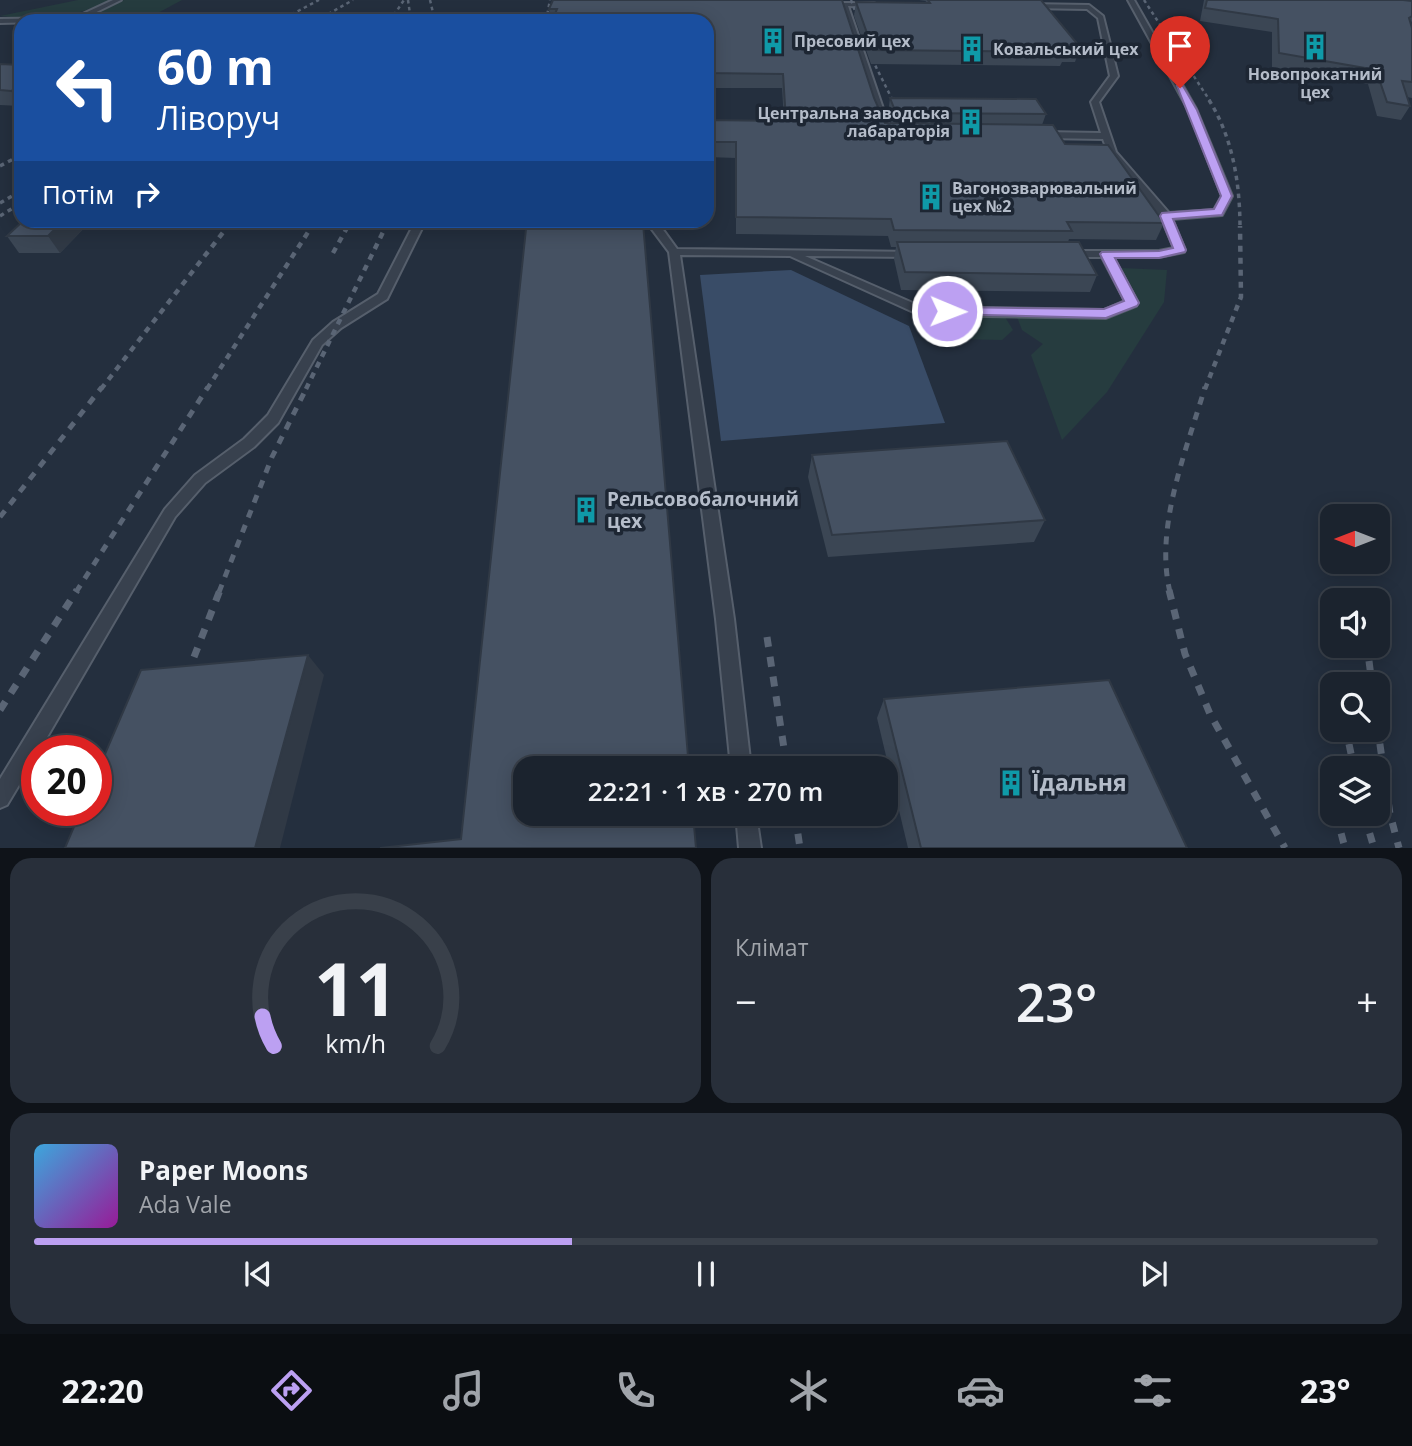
<!DOCTYPE html>
<html lang="uk">
<head>
<meta charset="utf-8">
<style>
	:root { --surface:#1b232e; --page:#282f3a; --text:#f1f3f6; --muted:#a0a4aa; --line:#39404a; --accent:#bca0f2 }
	body { margin:0; font-family:"Open Sans",sans-serif; background:var(--page); color:var(--text); height:100vh; display:flex; flex-direction:column; font-size:26px; white-space:nowrap }
	* { box-sizing:border-box; margin:0 }
	p { font-size:23px; color:var(--muted) }
	.icon { flex:none; width:38px; height:38px; fill:none; stroke:currentColor; stroke-width:2; stroke-linecap:round; stroke-linejoin:round }
	.map { position:relative; height:848px; overflow:hidden }
	.sheet { display:flex; flex-direction:column; gap:10px; padding:10px; background:#0f1319; flex:1 }
	.sheet>* { flex:none }
	.hud { position:absolute; left:14px; top:14px; width:700px; height:214px; border-radius:21px; box-shadow:0 4px 18px #0003,0 0 0 2px var(--line); background:#1a4fa0; color:#fff; overflow:hidden }
	.needle { width:46px; rotate:270deg }
	.buttons { position:absolute; left:1320px; top:504px; display:grid; gap:14px }
	.buttons a { display:grid; place-items:center; width:70px; height:70px; border-radius:14px; background:var(--surface); box-shadow:0 4px 18px #0003,0 0 0 2px var(--line); font-size:35px }
	.speed { position:absolute; left:21px; top:735px; display:flex; gap:14px; font-size:35px; font-weight:700; text-align:center }
	.speed>* { display:grid; place-content:center; width:91px; height:91px; border-radius:50%; background:var(--surface); box-shadow:0 4px 18px #0003,0 0 0 2px var(--line); line-height:1 }
	.speed .limit { border:10px solid #d22; background:#fff; color:#111 }
	.pin { position:absolute; display:grid; place-items:center; width:60px; height:60px; color:#fff; margin:-72px -30px; border-radius:50% 50% 50% 0; rotate:-45deg; box-shadow:0 0 7px #0007 }
	.pin .icon { rotate:45deg }
	.me { position:absolute; width:77px; margin:-38px; rotate:91deg; stroke-linejoin:round; filter:drop-shadow(0 0 5px #0008) }
	.turn { display:flex; align-items:center; gap:24px; height:147px; padding:0 28px; font-size:32px }
	.turn .icon { width:91px; height:91px; stroke-width:2.5 }
	.turn b { display:block; font-size:49px; line-height:60px }
	.then { display:flex; align-items:center; height:66px; padding:0 28px; background:#0003; gap:14px; font-size:26px }
	.big { font-size:52px; font-weight:600; line-height:1.1 }
	.sheet .widget { flex:1; display:flex; flex-direction:column; justify-content:center; gap:10px; min-width:0; padding:0 24px; border-radius:21px; background:var(--page) }
	.sheet .dial { align-items:center; gap:0 }
	.dial svg { height:182px; overflow:visible; fill:none; stroke:var(--line); stroke-width:7; stroke-linecap:round; text-anchor:middle }
	.dial text { fill:var(--text); stroke:none }
	.song { display:flex; align-items:center; gap:21px }
	.cover { width:84px; height:84px; border-radius:10px; background:linear-gradient(135deg,hsl(200 70% 55%),hsl(300 70% 35%)) }
	.played { height:7px; border-radius:4px; background:linear-gradient(90deg,var(--accent) 40%,var(--line) 40%) }
	.keys { display:flex; justify-content:space-around; direction:ltr }
	.heat { display:flex; justify-content:space-between; align-items:center; font-size:38px; direction:ltr }
	.sheet .tiles { flex:1; display:grid; gap:10px; grid-template-columns:1fr 1fr }
	.widget:last-child { grid-column:span 2 }
	.trip { position:absolute; left:513px; top:756px; width:385px; height:70px; border-radius:21px; background:var(--surface); box-shadow:0 4px 18px #0003,0 0 0 2px var(--line); font-weight:600; line-height:70px; text-align:center }
	.menu { display:flex; height:112px; justify-content:space-around; align-items:center; background:#0b0e12; color:var(--muted) }
	.menu .icon { width:49px; height:49px }
	.menu .current { color:var(--accent) }
	.menu b { font-size:32px; color:var(--text) }
	.map>svg:first-child { display:block }
</style>
</head>
<body>
<div class="map">
<svg width="1412" height="848" viewBox="0 0 1412 848">
	<rect width="100%" height="100%" fill="#242f3e"/>
	<!-- green -->
	<g fill="#263c3f">
		<path d="M 78,0 L 112,0 C 67,19 49,21 0,16 Z"/>
		<path d="M 124,0 L 182,0 L 143,21 L 82,21 Z"/>
		<path d="M 1120,268 L 1167,270 L 1164,302 L 1107,392 L 1062,440 L 1031,355 L 1043,344 L 1022,330 L 1017,317 L 1108,318 L 1140,305 Z"/>
		<path d="M 946,315 L 1005,317 L 1013,330 L 1002,340 L 952,339 Z"/>
	</g>
	<!-- water -->
	<path fill="#394c67" d="M 791,270 L 909,326 L 945,423 L 721,441 L 700,275 Z"/>
	<g fill="none" stroke-linecap="round" stroke-linejoin="round">
		<!-- service casing -->
		<g stroke="#565f6c" stroke-width="4">
			<g id="service">
				<path d="M 113,0 L 121,0 L 78,21 L 0,23 L 0,19 L 74,18 Z"/>
				<path d="M 1128,0 L 1134,0 L 1196,109 L 1232,196 L 1222,215 L 1172,219 L 1185,250 L 1184,252 L 1159,257 L 1113,257 L 1138,303 L 1136,306 L 1106,318 L 920,315 L 790,256 L 680,255 L 734,619 L 751,768 L 731,768 L 716,619 L 669,252 L 645,220 L 656,220 L 677,249 L 918,252 L 920,254 L 914,257 L 805,256 L 922,307 L 1104,310 L 1125,301 L 1102,257 L 1067,257 L 1061,254 L 1067,251 L 1159,251 L 1174,248 L 1161,217 L 1109,155 L 1103,139 L 1043,138 L 1039,135 L 1043,132 L 1101,133 L 1091,102 L 1110,76 L 1098,18 L 1087,9 L 1027,8 L 1024,6 L 1027,4 L 1089,5 L 1103,16 L 1118,76 L 1099,102 L 1116,152 L 1169,213 L 1214,210 L 1222,196 L 1188,109 Z"/>
				<path d="M 822,3 L 874,3 L 877,5 L 874,7 L 848,6 L 890,129 L 889,131 L 882,129 L 841,6 L 824,6 Z"/>
				<path d="M 416,220 L 426,220 L 387,299 L 341,328 L 322,345 L 278,423 L 254,447 L 205,483 L 175,517 L 39,751 L 37,751 L 37,755 L 7,805 L 0,808 L 0,779 L 165,509 L 195,475 L 244,439 L 268,415 L 313,340 L 333,322 L 378,294 Z"/>
				<path d="M 736,814 L 756,814 L 761,848 L 739,848 Z"/>
			</g>
		</g>
		<!-- service -->
		<use href="#service" fill="#38414e" fill-rule="evenodd"/>
		<!-- rail-far4 -->
		<g stroke="#5a6575" stroke-width="2.5" stroke-dasharray="3.5 3.5" stroke-linecap="butt">
			<path d="M 408,0 L 411,21"/>
			<path d="M 430,0 L 435,21"/>
			<path d="M 851,0 L 875,65 L 893,101"/>
			<path d="M 1144,0 L 1210,101"/>
			<path d="M 279,21 L 319,0"/>
			<path d="M 316,21 L 353,0"/>
			<path d="M 390,21 L 404,0"/>
			<path d="M 546,21 L 550,0"/>
		</g>
		<!-- rail-far3 -->
		<g stroke="#5a6575" stroke-width="3.5" stroke-dasharray="4.5 4.5" stroke-linecap="butt">
			<path d="M 892,100 L 895,105"/>
			<path d="M 1209,100 C 1233,138 1240,184 1240,228"/>
			<path d="M 0,166 L 21,155"/>
			<path d="M 0,203 L 21,191"/>
			<path d="M 0,216 L 21,203"/>
			<path d="M 227,228 L 233,220"/>
			<path d="M 311,228 L 316,220"/>
			<path d="M 347,228 L 352,220"/>
			<path d="M 385,228 L 389,220"/>
			<path d="M 533,228 L 534,220"/>
		</g>
		<!-- rail-far2 -->
		<g stroke="#5a6575" stroke-width="4.5" stroke-dasharray="6 6" stroke-linecap="butt">
			<path d="M 531,248 L 533,226"/>
			<path d="M 333,253 L 348,226"/>
			<path d="M 101,389 L 228,226"/>
			<path d="M 207,389 L 312,226"/>
			<path d="M 306,389 L 386,226"/>
			<path d="M 1205,389 L 1241,297 L 1240,226"/>
		</g>
		<!-- rail-far1 -->
		<g stroke="#5a6575" stroke-width="5" stroke-dasharray="8 8" stroke-linecap="butt">
			<path d="M 0,517 L 102,387"/>
			<path d="M 76,592 L 208,387"/>
			<path d="M 219,592 L 272,457 L 307,387"/>
			<path d="M 1170,592 C 1154,527 1187,449 1205,387"/>
		</g>
		<!-- rail -->
		<g stroke="#5a6575" stroke-width="7" stroke-dasharray="10 10" stroke-linecap="butt">
			<path d="M 1169,590 L 1185,654 L 1210,714 L 1285,848"/>
			<path d="M 767,637 L 787,768"/>
			<path d="M 194,657 L 220,590"/>
			<path d="M 1369,661 L 1372,684"/>
			<path d="M 0,710 L 77,590"/>
			<path d="M 1377,724 L 1390,814 L 1399,848"/>
			<path d="M 1349,744 L 1354,768"/>
			<path d="M 1327,780 L 1332,796"/>
			<path d="M 795,814 L 800,848"/>
			<path d="M 1336,814 L 1345,848"/>
			<path d="M 1364,814 L 1374,848"/>
		</g>
	</g>
	<!-- wall -->
	<g fill="#3b4654">
		<path d="M 553,0 L 842,0 L 874,98 L 885,123 L 891,123 L 888,114 L 890,98 L 1036,99 L 1046,114 L 1042,125 L 1053,125 L 1065,144 L 1108,145 L 1164,223 L 1156,240 L 1069,239 L 1068,242 L 1079,242 L 1097,275 L 1090,292 L 901,290 L 894,259 L 896,247 L 891,247 L 888,236 L 736,234 L 736,158 L 707,157 L 707,120 L 784,121 L 782,88 L 707,88 L 707,21 L 551,21 L 549,9 Z"/>
		<path d="M 919,0 L 1041,0 L 1080,47 L 1075,62 L 1062,62 L 1060,66 L 871,64 L 854,16 L 856,2 L 925,3 L 926,1 Z"/>
		<path d="M 1204,0 L 1412,0 L 1412,21 L 1411,23 L 1412,28 L 1412,98 L 1407,97 L 1410,106 L 1401,120 L 1377,116 L 1368,84 L 1272,67 L 1272,32 L 1200,21 Z"/>
		<path d="M 0,64 L 21,65 L 20,106 L 0,105 Z"/>
		<path d="M 92,220 L 60,253 L 19,253 L 7,236 Z"/>
		<path d="M 812,455 L 1045,520 L 1034,542 L 828,557 L 808,477 Z"/>
		<path d="M 884,699 L 1187,848 L 908,848 L 877,718 Z"/>
	</g>
	<!-- shaded-wall -->
	<g fill="#303945">
		<path d="M 21,85 L 21,106 L 20,106 L 11,91 Z"/>
		<path d="M 64,220 L 92,220 L 60,253 L 48,236 Z"/>
		<path d="M 308,655 L 324,675 L 280,848 L 255,848 Z"/>
	</g>
	<!-- building -->
	<g fill="#455162" stroke="#303945" stroke-width="2">
		<path d="M 553,0 L 842,0 L 874,98 L 885,123 L 1053,125 L 1065,144 L 1108,145 L 1164,223 L 1067,222 L 1072,231 L 894,230 L 891,219 L 736,217 L 736,142 L 707,142 L 707,120 L 786,121 L 783,74 L 707,73 L 707,21 L 552,21 L 557,9 L 549,9 Z"/>
		<path d="M 928,0 L 1041,0 L 1080,47 L 1062,47 L 1065,52 L 873,50 L 856,2 L 930,3 Z"/>
		<path d="M 1207,0 L 1403,0 L 1412,1 L 1412,16 L 1409,18 L 1412,28 L 1412,82 L 1402,81 L 1410,106 L 1387,102 L 1376,70 L 1279,53 L 1278,19 L 1205,8 Z"/>
		<path d="M 0,64 L 21,65 L 21,85 L 11,91 L 0,90 Z"/>
		<path d="M 890,98 L 1036,99 L 1046,114 L 896,113 Z"/>
		<path d="M 24,220 L 64,220 L 48,236 L 7,236 Z"/>
		<path d="M 643,223 L 689,768 L 525,768 L 525,814 L 693,814 L 696,848 L 380,848 L 461,839 L 526,229 Z"/>
		<path d="M 897,242 L 1079,242 L 1097,275 L 905,272 Z"/>
		<path d="M 1007,441 L 1045,520 L 832,535 L 812,455 Z"/>
		<path d="M 308,655 L 255,848 L 65,848 L 81,810 L 96,810 L 96,775 L 141,670 Z"/>
		<path d="M 1109,680 L 1187,848 L 921,848 L 884,699 Z"/>
	</g>
	<!-- route -->
	<path fill="#bca0f2" stroke="#7a689d" stroke-width="2" d="M 1177,86 L 1183,86 L 1197,110 L 1232,196 L 1222,215 L 1173,219 L 1186,250 L 1185,252 L 1159,258 L 1115,258 L 1139,303 L 1137,306 L 1106,318 L 942,314 L 940,311 L 947,307 L 1104,309 L 1124,301 L 1100,254 L 1102,252 L 1159,251 L 1173,248 L 1160,216 L 1162,213 L 1214,209 L 1221,196 Z"/>
	<!-- icons -->
	<defs>
		<g id="building-bare" transform="scale(2.1)"><path d="M-4-6H4V6H1V3H-1V6H-4ZM-2.5-4.3h1.7v1.8h-1.7ZM.8-4.3h1.7v1.8H.8ZM-2.5-1h1.7V.8h-1.7ZM.8-1h1.7V.8H.8Z" fill="#0f9aa8" stroke="#1d2633" stroke-width="2.5" paint-order="stroke"/></g>
	</defs>
	<g fill-rule="evenodd">
		<use href="#building-bare" x="773" y="41"/>
		<use href="#building-bare" x="1315" y="47"/>
		<use href="#building-bare" x="972" y="49"/>
		<use href="#building-bare" x="971" y="122"/>
		<use href="#building-bare" x="931" y="197"/>
		<use href="#building-bare" x="586" y="510"/>
		<use href="#building-bare" x="1011" y="783"/>
	</g>
	<g text-anchor="middle" stroke-width="7" stroke-linejoin="round" paint-order="stroke">
		<!-- far-poi labels -->
		<g font-size="16" font-weight="bold" fill="#b4bcc9" stroke="#1d2633" text-anchor="start">
			<text x="794" y="47">Пресовий цех</text>
			<text x="993" y="55">Ковальський цех</text>
			<text x="1315" y="80" text-anchor="middle">Новопрокатний<tspan x="1315" dy="18">цех</tspan></text>
			<text x="950" y="119" text-anchor="end">Центральна заводська<tspan x="950" dy="18">лабараторія</tspan></text>
			<text x="952" y="194">Вагонозварювальний<tspan x="952" dy="18">цех №2</tspan></text>
		</g>
		<!-- poi labels -->
		<g font-size="19" font-weight="bold" fill="#b4bcc9" stroke="#1d2633" text-anchor="start">
			<text x="607" y="506">Рельсовобалочний<tspan x="607" dy="22">цех</tspan></text>
		</g>
		<!-- near-poi labels -->
		<g font-size="23" font-weight="bold" fill="#b4bcc9" stroke="#1d2633" text-anchor="start">
			<text x="1032" y="791">Їдальня</text>
		</g>
	</g>
</svg>
<div class="buttons">
<a><svg class="needle" viewBox="-14 -14 28 28"><path d="M0-13l5 13h-10z" fill="#e53935"/><path d="M0 13l5-13h-10z" fill="#a0a4aa"/></svg></a>
<a><svg class="icon" aria-label="sound" viewBox="0 0 24 24"><path d="M4 9h4l5-4v14l-5-4H4zM17 9q2 3 0 6"/></svg></a>
<a><svg class="icon" aria-label="search" viewBox="0 0 24 24"><circle cx="10" cy="10" r="6"/><path d="M15 15l6 6"/></svg></a>
<a><svg class="icon" aria-label="layers" viewBox="0 0 24 24"><path d="M12 4l9 5-9 5-9-5zM3 14l9 5 9-5"/></svg></a>
</div>
<div class="speed"><div class="limit">20</div></div>
<div class="pin" style="left:1180px;top:88px;background:#d93025"><svg class="icon" aria-label="arrive" viewBox="0 0 24 24"><path d="M6 21V4h12l-3 4 3 4H6"/></svg></div>
<svg class="me" style="left:947px;top:311px" viewBox="-20 -20 40 40"><circle r="17" fill="#bca0f2" stroke="#fff" stroke-width="3"/><path d="M0-11L8 9 0 5-8 9z" fill="#fff"/></svg>
<div class="trip">22:21 · 1 хв · 270 m</div>
<div class="hud">
<div class="turn"><svg class="icon" aria-label="left" viewBox="0 0 24 24"><path d="M17 20v-9H6M10 6l-5 5 5 5"/></svg><div><b>60 m</b>Ліворуч</div></div>
<div class="then">Потім<svg class="icon" aria-label="right" viewBox="0 0 24 24"><path d="M7 20v-9h11M14 6l5 5-5 5"/></svg></div>
</div>
</div>
<section class="sheet">
<div class="tiles">
<div class="widget dial"><svg viewBox="0 0 100 80">
<path d="M14 69A42 42 0 1 1 86 69"/>
<path d="M14 69A42 42 0 0 1 9 56" stroke="#bca0f2"/>
<text x="50" y="56" font-size="32" font-weight="700">11</text>
<text x="50" y="72" font-size="11">km/h</text>
</svg></div>
<div class="widget"><p>Клімат</p>
<div class="heat"><a>−</a><b class="big">23°</b><a>+</a></div>
</div>
<div class="widget">
<div class="song"><i class="cover"></i><div><b>Paper Moons</b><p>Ada Vale</p></div></div>
<div class="played"></div>
<div class="keys"><svg class="icon" aria-label="previous" viewBox="0 0 24 24"><path d="M18 5L8 12l10 7zM5 5v14"/></svg><svg class="icon" aria-label="pause" viewBox="0 0 24 24"><path d="M8 5v14M16 5v14"/></svg><svg class="icon" aria-label="next" viewBox="0 0 24 24"><path d="M6 5l10 7-10 7zM19 5v14"/></svg></div>
</div>
</div>
</section>
<nav class="menu">
<b>22:20</b>
<svg class="icon current" aria-label="directions" viewBox="0 0 24 24"><path d="M12 3l9 9-9 9-9-9zM9 14v-3h6M13 9l2 2-2 2"/></svg>
<svg class="icon" aria-label="music" viewBox="0 0 24 24"><path d="M9 18V5l10-2v13"/><circle cx="6" cy="18" r="3"/><circle cx="16" cy="16" r="3"/></svg>
<svg class="icon" aria-label="phone" viewBox="0 0 24 24"><path d="M5 4h4l2 5-3 2q2 4 5 5l2-3 5 2v4C11 20 4 13 5 4z"/></svg>
<svg class="icon" aria-label="climate" viewBox="0 0 24 24"><path d="M12 3v18M4 7l16 10M4 17L20 7"/></svg>
<svg class="icon" aria-label="car" viewBox="0 0 24 24"><path d="M5 17H2v-5l4-1 3-4h7l3 4 3 1v5h-3M9 17h6M6 11h13"/><circle cx="7" cy="17" r="2"/><circle cx="17" cy="17" r="2"/></svg>
<svg class="icon" aria-label="filters" viewBox="0 0 24 24"><path d="M4 7h16M4 17h16"/><circle cx="9" cy="7" r="2"/><circle cx="15" cy="17" r="2"/></svg>
<b>23°</b>
</nav>
</body>
</html>
